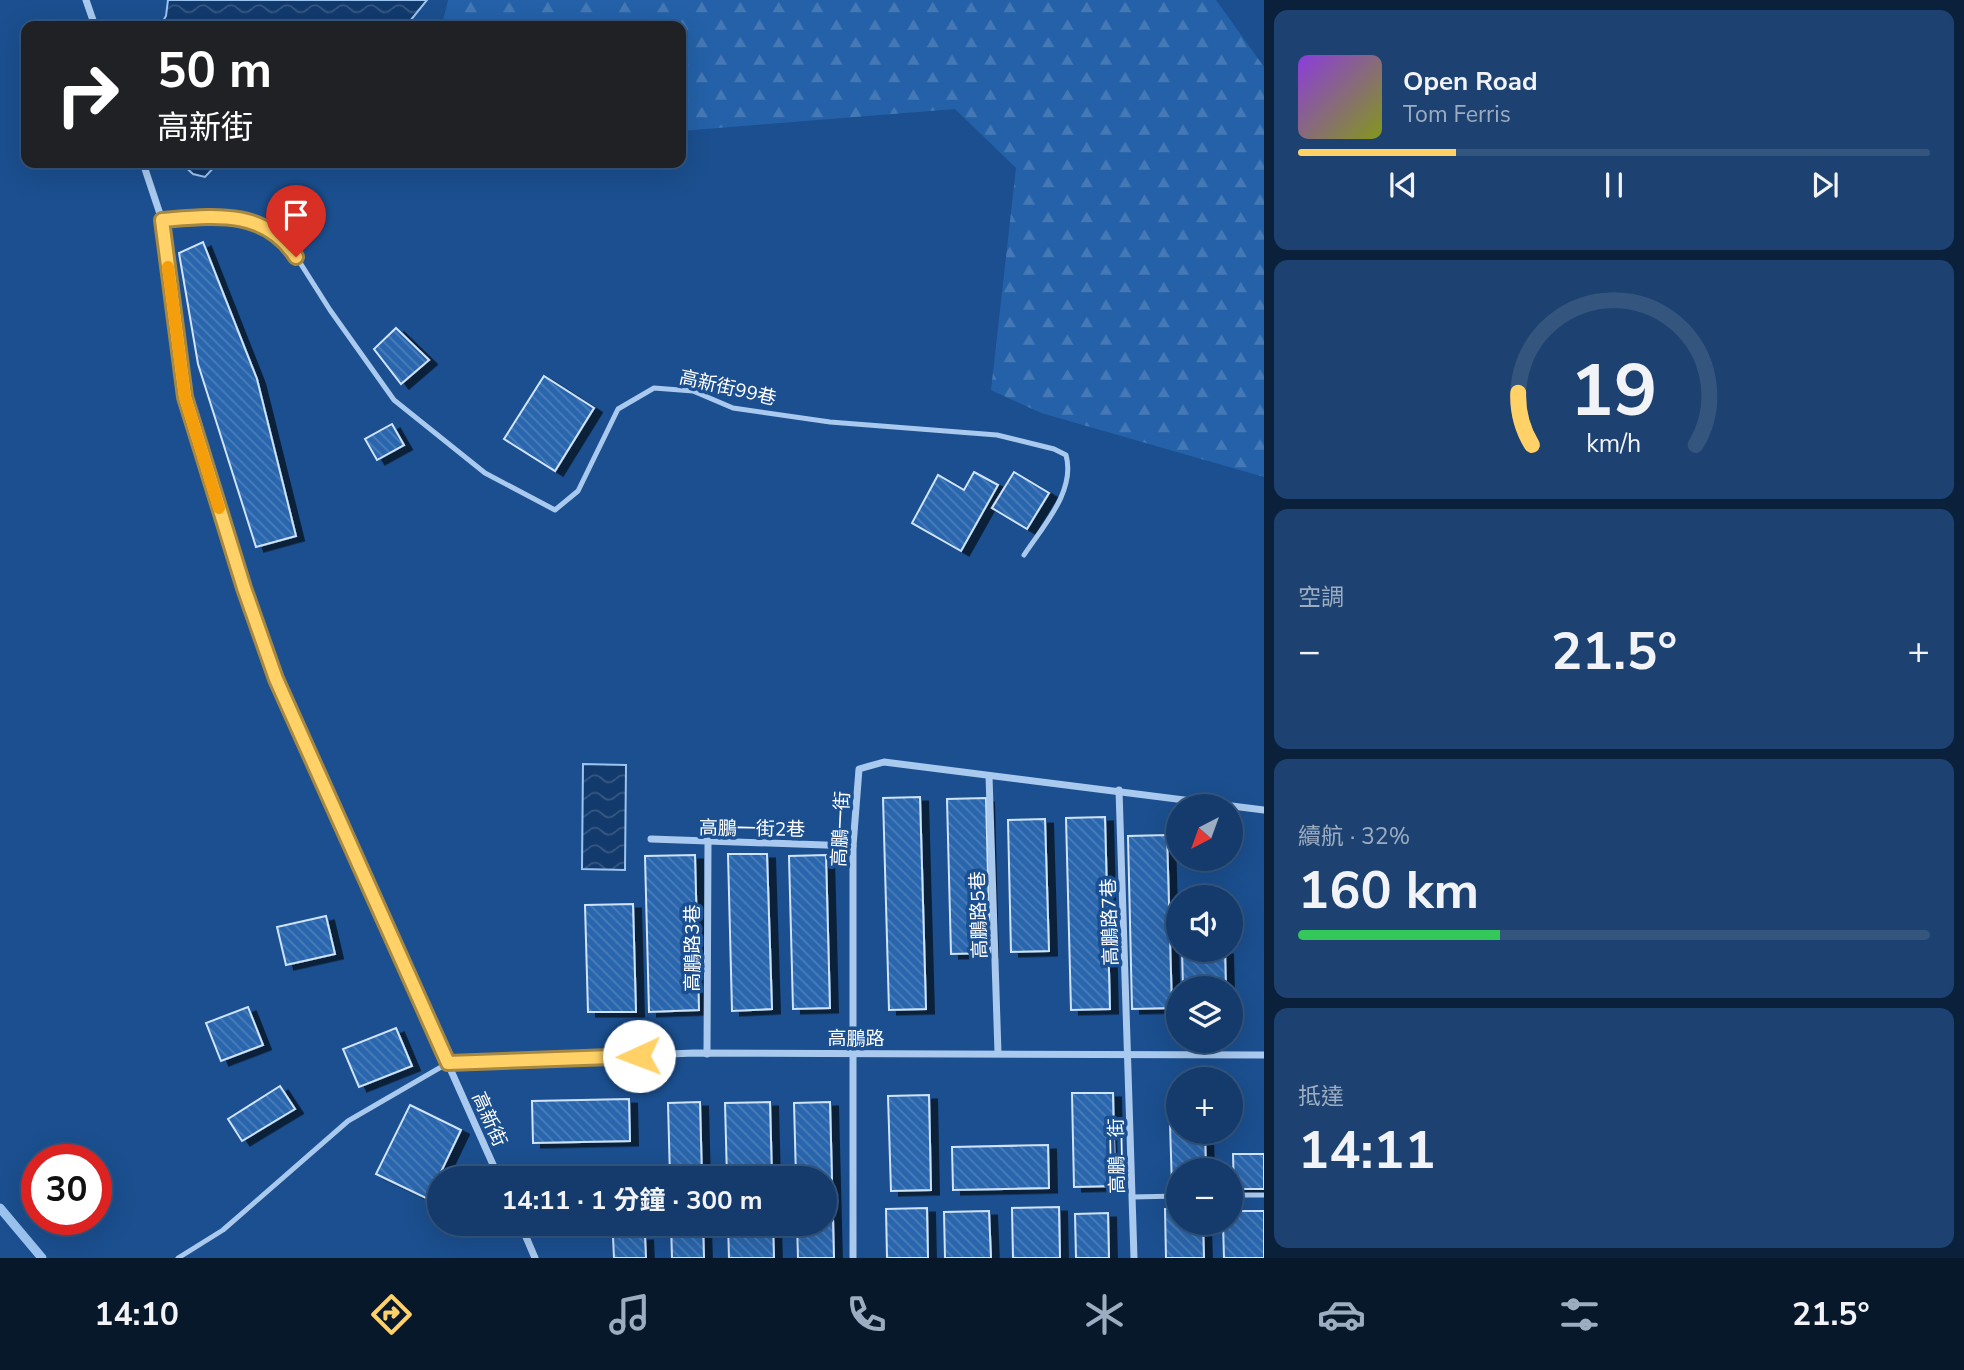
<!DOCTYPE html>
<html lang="zh-TW">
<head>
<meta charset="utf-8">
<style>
	:root { --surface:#143b6b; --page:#1d4271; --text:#f1f3f6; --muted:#9dadc1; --line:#33557e; --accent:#ffd166 }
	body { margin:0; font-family:"Nunito Sans","Noto Sans TC",sans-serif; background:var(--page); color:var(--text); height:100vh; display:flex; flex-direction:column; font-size:26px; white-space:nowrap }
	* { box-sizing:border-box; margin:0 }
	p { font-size:23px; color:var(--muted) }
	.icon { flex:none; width:38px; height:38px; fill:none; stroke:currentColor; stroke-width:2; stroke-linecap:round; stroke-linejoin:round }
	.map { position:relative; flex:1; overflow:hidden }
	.sheet { display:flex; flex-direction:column; gap:10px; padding:10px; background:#0b203b; width:700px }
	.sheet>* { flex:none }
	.hud { position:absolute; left:21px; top:21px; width:665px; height:147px; border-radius:14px; box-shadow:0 7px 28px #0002,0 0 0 2px var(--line); background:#202124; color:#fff; overflow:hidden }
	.needle { width:46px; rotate:221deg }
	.buttons { position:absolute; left:1166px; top:794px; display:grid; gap:14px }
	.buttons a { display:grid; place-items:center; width:77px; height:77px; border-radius:50%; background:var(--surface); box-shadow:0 7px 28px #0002,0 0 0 2px var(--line); font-size:35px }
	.speed { position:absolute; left:21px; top:1144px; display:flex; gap:14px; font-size:35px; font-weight:700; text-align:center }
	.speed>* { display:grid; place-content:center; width:91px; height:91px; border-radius:50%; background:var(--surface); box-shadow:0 7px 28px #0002,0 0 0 2px var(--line); line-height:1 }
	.speed .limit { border:10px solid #d22; background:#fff; color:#111 }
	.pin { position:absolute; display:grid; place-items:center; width:60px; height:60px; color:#fff; margin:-72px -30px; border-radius:50% 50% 50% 0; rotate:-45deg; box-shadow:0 0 7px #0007 }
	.pin .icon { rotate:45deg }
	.me { position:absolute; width:77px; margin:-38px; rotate:268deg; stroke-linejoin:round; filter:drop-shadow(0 0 5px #0008) }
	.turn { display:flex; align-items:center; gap:24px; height:147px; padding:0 21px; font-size:32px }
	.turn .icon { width:91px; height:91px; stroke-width:2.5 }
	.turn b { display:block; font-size:49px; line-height:60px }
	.big { font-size:52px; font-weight:700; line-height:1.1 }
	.sheet .widget { flex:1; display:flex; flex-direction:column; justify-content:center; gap:10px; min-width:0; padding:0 24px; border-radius:14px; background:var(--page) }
	.sheet .dial { align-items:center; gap:0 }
	.dial svg { height:182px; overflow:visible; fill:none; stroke:var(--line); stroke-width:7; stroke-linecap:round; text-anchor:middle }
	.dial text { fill:var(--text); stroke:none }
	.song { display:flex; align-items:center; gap:21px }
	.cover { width:84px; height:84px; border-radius:10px; background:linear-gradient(135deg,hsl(270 70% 55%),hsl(70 70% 35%)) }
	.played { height:7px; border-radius:4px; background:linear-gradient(90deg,var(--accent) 25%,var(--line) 25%) }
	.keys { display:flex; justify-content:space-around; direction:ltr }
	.heat { display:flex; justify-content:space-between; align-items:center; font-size:38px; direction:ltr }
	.charge { height:10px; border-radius:5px; background:linear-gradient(90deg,#34c759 32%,var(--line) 0) }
	.trip { position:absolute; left:427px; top:1166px; width:410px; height:70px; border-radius:35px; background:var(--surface); box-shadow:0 7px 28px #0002,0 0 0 2px var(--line); font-weight:700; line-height:70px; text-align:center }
	.tab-bar { display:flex; height:112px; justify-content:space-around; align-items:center; background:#08182b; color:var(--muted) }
	.tab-bar .icon { width:49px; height:49px }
	.tab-bar .current { color:var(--accent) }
	.tab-bar b { font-size:32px; color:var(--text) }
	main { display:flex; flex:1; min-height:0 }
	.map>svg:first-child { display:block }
</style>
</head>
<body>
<main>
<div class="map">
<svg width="1264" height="1258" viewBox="0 0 1264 1258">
	<defs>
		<pattern id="forest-firs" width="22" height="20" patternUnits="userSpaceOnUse" patternTransform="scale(1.75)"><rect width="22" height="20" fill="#2461a8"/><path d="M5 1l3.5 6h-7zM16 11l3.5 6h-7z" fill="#4579b5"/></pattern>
		<pattern id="water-waves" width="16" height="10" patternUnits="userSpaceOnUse" patternTransform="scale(1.75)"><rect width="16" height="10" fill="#123a6d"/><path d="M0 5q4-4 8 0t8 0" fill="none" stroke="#365883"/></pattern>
		<pattern id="building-back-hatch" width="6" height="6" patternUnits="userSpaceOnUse" patternTransform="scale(1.75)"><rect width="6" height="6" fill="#2a66ad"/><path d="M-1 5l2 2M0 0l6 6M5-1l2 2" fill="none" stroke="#4a7db9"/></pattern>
		<filter id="shadow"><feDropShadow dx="8" dy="4.5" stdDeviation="0" flood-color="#0009"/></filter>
	</defs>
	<rect width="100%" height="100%" fill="#1b4f8f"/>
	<!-- forest -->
	<path fill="url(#forest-firs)" d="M 448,0 L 1216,0 L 1264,67 L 1264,477 L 1041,413 L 991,390 L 1016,168 L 955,109 L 681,131 L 681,26 L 445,26 L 442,25 Z"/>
	<!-- water -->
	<g fill="url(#water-waves)" stroke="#9cc4f0" stroke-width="2">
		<path d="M 168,0 L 427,0 L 406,26 L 160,26 L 166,16 Z"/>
		<path d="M 181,163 L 218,163 L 205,177 L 193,174 Z"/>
		<path d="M 583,764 L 626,765 L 625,870 L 582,869 Z"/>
	</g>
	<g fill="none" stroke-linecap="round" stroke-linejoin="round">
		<!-- stream -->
		<path stroke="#9cc4f0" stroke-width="9" d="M 0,1208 L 42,1258"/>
	</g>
	<!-- building -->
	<g fill="url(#building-back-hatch)" stroke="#cfe3fa" stroke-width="2" filter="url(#shadow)">
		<path d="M 203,242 L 257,379 L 296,536 L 256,547 L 198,364 L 179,253 Z"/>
		<path d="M 396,328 L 429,360 L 401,384 L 374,349 Z"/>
		<path d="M 544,376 L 594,408 L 555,471 L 504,439 Z"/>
		<path d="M 392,424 L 404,445 L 377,460 L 365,439 Z"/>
		<path d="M 974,472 L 998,485 L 961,551 L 912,523 L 938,475 L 964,490 Z"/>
		<path d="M 1014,472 L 1049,493 L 1027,529 L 992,508 Z"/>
		<path d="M 920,797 L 926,1009 L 889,1010 L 883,798 Z"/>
		<path d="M 986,798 L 990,953 L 951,954 L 947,799 Z"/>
		<path d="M 1105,817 L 1110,1009 L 1071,1010 L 1066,818 Z"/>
		<path d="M 1045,819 L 1049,951 L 1011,952 L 1008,820 Z"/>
		<path d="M 1167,835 L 1172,1008 L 1132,1009 L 1128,836 Z"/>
		<path d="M 728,854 L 767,854 L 772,1009 L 732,1011 Z"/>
		<path d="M 695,855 L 699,1010 L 649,1012 L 645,856 Z"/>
		<path d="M 826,855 L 830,1008 L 793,1009 L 789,856 Z"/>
		<path d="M 633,904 L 636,1012 L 588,1012 L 585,905 Z"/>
		<path d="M 326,916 L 335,954 L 286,965 L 277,927 Z"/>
		<path d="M 1182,950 L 1225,950 L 1226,989 L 1183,989 Z"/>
		<path d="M 248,1007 L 263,1045 L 221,1061 L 206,1023 Z"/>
		<path d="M 396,1028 L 412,1066 L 359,1087 L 343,1049 Z"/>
		<path d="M 280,1086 L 295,1109 L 242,1141 L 228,1119 Z"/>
		<path d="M 1072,1093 L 1113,1093 L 1115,1186 L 1074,1187 Z"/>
		<path d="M 1169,1093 L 1178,1093 L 1178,1132 L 1205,1132 L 1206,1171 L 1178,1171 L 1178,1187 L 1172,1187 Z"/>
		<path d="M 929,1095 L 931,1190 L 891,1191 L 888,1096 Z"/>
		<path d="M 629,1099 L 630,1141 L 533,1143 L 532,1101 Z"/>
		<path d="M 700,1102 L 702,1178 L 670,1178 L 668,1103 Z"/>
		<path d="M 770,1102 L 772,1178 L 727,1178 L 725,1103 Z"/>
		<path d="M 830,1102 L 834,1258 L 798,1258 L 797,1223 L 824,1223 L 824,1178 L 796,1178 L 794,1103 Z"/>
		<path d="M 410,1105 L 461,1130 L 428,1199 L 376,1174 Z"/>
		<path d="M 1048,1145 L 1049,1188 L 953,1190 L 952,1147 Z"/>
		<path d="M 1233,1154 L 1264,1154 L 1264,1189 L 1234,1189 Z"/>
		<path d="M 1059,1207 L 1060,1258 L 1013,1258 L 1012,1208 Z"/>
		<path d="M 927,1208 L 928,1258 L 887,1258 L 886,1209 Z"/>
		<path d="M 1165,1209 L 1178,1209 L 1178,1223 L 1203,1223 L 1204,1258 L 1166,1258 Z"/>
		<path d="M 989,1211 L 991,1258 L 945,1258 L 944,1212 Z"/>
		<path d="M 1230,1211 L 1264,1211 L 1264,1258 L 1224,1258 L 1223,1223 L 1230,1223 Z"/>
		<path d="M 1108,1213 L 1109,1258 L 1076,1258 L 1075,1214 Z"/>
		<path d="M 671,1223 L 703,1223 L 704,1258 L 672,1258 Z"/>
		<path d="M 728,1223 L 773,1223 L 774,1258 L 729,1258 Z"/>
		<path d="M 645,1236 L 646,1258 L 614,1258 L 613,1237 Z"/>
	</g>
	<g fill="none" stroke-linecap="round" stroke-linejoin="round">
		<!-- lane -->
		<g stroke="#a9c9ee" stroke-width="5">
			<path d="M 162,220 L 221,215 L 269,227 L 285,239 L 330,310 L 394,400 L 485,473 L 555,510 L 578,491 L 618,409 L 654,388 L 693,391 L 733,408 L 830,422 L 997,435 L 1054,449 L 1066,455 C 1076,491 1043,526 1024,555"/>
			<path d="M 1230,1195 L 1264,1195"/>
			<path d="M 1133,1197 L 1178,1196"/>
			<path d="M 178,1258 L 223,1230 L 348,1121 L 448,1063"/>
		</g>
		<!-- street -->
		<g stroke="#a9c9ee" stroke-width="7">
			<path d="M 86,0 L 95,26"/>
			<path d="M 143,163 L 162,220 L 185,397 L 244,588 L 276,679 L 499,1178"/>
			<path d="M 989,776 L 998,1053"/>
			<path d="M 1119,790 L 1134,1258"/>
			<path d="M 651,839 L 853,846"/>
			<path d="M 707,1054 L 708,843"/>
			<path d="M 448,1063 L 694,1053 L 1264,1055"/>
			<path d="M 520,1223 L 535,1258"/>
			<path d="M 853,1258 L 853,846 L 859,769 L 884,762 L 1264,810"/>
		</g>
	</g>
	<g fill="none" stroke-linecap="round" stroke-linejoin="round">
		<!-- route casing -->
		<g stroke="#a68842" stroke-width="18">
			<path id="route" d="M 296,257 C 265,208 212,216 162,220 L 185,397 L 244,588 L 276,679 L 448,1063 L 639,1056"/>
		</g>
		<!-- route -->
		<use href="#route" stroke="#ffd166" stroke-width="12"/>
		<!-- slow -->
		<path stroke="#f59e0b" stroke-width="12" d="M 168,267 L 185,397 L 219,508"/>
	</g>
	<g text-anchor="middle" stroke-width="7" stroke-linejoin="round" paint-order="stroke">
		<!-- street labels -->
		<g font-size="19" fill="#fff" stroke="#1b4f8f">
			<text transform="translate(728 387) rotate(13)" y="7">高新街99巷</text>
			<text transform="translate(752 828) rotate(1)" y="7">高鵬一街2巷</text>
			<text transform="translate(840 829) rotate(-87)" y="7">高鵬一街</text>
			<text transform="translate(978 915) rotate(-92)" y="7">高鵬路5巷</text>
			<text transform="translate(1109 922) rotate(-92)" y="7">高鵬路7巷</text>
			<text transform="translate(692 948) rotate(-90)" y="7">高鵬路3巷</text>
			<text x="856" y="1045">高鵬路</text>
			<text transform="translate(490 1119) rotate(66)" y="7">高新街</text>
			<text transform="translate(1116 1156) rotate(-91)" y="7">高鵬二街</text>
		</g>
	</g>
</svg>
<div class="buttons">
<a><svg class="needle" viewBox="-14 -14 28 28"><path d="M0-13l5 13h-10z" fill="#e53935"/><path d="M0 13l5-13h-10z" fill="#9dadc1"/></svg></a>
<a><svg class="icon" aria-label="sound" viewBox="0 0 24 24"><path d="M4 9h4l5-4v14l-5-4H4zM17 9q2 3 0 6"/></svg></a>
<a><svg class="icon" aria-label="layers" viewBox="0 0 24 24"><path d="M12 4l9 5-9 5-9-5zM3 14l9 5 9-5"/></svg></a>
<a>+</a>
<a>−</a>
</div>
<div class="speed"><div class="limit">30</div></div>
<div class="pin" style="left:296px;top:257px;background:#d93025"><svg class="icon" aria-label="arrive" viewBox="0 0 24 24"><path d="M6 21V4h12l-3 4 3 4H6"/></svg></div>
<svg class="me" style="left:639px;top:1056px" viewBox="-20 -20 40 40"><circle r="19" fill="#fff"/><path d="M0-13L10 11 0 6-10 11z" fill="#ffd166"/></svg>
<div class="trip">14:11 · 1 分鐘 · 300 m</div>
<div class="hud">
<div class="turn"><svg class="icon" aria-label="right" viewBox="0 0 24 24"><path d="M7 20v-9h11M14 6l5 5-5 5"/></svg><div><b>50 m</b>高新街</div></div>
</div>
</div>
<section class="sheet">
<div class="widget">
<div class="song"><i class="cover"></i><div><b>Open Road</b><p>Tom Ferris</p></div></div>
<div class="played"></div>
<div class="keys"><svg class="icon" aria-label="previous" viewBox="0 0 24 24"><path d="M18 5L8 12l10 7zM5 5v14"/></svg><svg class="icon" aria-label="pause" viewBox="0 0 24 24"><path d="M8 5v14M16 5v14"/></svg><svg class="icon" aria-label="next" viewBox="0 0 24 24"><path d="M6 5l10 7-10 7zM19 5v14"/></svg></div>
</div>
<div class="widget dial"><svg viewBox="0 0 100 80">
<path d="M14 69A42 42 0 1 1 86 69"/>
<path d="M14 69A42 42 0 0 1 8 46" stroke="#ffd166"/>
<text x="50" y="56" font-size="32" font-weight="700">19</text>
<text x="50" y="72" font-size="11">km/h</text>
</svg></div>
<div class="widget"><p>空調</p>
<div class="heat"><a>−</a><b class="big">21.5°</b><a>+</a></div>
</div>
<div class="widget"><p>續航 · 32%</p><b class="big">160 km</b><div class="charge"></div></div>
<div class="widget"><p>抵達</p><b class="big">14:11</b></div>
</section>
</main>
<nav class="tab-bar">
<b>14:10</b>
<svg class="icon current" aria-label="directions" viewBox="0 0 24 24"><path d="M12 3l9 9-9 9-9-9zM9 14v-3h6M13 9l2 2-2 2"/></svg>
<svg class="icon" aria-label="music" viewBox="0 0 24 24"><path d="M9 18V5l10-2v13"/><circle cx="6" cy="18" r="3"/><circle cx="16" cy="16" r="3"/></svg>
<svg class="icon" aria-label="phone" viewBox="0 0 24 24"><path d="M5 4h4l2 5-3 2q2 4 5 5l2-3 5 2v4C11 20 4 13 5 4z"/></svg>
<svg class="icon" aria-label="climate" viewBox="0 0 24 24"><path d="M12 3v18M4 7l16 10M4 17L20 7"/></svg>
<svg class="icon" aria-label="car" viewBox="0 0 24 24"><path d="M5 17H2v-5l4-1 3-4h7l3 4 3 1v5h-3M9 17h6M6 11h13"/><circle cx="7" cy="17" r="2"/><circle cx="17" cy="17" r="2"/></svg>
<svg class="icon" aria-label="filters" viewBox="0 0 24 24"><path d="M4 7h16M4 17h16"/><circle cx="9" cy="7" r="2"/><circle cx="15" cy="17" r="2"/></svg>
<b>21.5°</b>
</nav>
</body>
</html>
